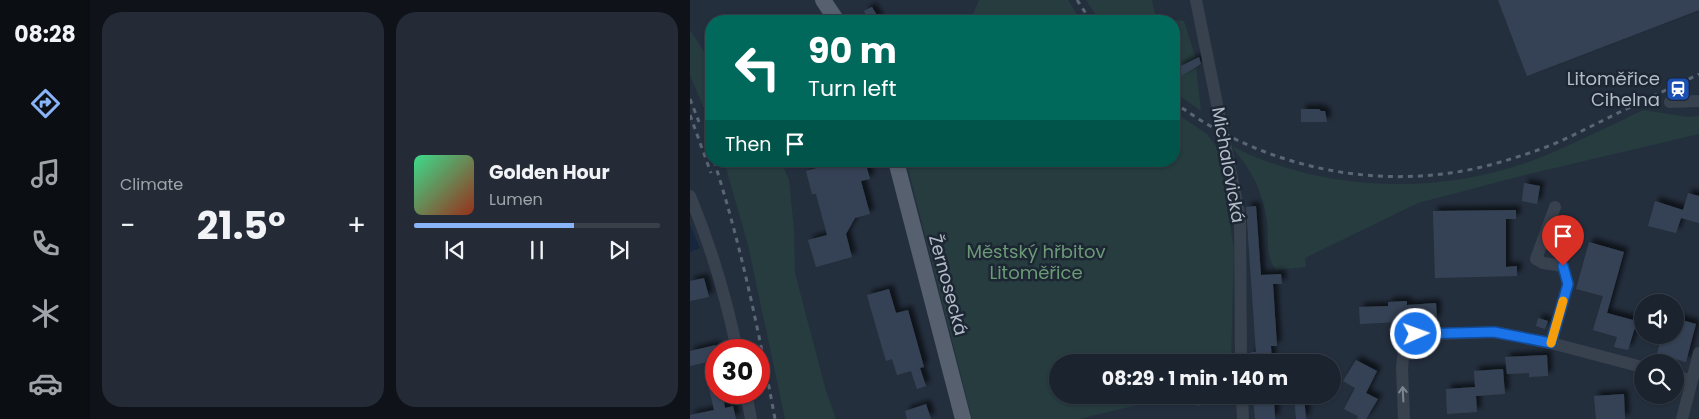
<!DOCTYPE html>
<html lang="en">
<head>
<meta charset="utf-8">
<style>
	:root { --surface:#1b232e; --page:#242b36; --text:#f1f3f6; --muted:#a0a4aa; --line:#39404a; --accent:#8ab4f8 }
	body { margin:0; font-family:Poppins,sans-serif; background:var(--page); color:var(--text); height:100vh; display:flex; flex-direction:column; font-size:19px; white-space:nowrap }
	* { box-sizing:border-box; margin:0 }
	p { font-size:16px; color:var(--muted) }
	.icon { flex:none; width:28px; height:28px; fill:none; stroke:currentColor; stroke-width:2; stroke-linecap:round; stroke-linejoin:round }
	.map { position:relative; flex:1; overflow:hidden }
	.panel { display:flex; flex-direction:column; gap:12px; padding:12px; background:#0f1319; width:600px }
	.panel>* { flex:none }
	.top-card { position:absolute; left:15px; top:15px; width:475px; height:152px; border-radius:20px; box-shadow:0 1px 4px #0004,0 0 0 1px var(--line); background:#00695c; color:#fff; overflow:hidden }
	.controls { position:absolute; left:944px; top:294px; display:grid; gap:10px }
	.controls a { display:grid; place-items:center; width:50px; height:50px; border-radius:50%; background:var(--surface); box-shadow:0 1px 4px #0004,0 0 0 1px var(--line); font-size:25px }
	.speed { position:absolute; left:15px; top:339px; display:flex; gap:10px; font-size:25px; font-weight:700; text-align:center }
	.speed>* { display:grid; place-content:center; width:65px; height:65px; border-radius:50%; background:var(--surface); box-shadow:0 1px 4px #0004,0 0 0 1px var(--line); line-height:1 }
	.speed .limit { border:8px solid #d22; background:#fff; color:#111 }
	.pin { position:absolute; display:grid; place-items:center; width:42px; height:42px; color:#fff; margin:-51px -21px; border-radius:50% 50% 50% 0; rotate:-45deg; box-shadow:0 0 5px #0007 }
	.pin .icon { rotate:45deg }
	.me { position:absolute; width:55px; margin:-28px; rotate:88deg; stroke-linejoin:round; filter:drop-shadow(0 0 4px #0008) }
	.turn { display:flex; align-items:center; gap:18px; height:105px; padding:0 20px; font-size:22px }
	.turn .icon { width:65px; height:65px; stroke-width:2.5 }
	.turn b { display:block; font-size:35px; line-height:42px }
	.then { display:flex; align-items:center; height:48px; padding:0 20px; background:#0003; gap:10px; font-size:19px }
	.big { font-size:38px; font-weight:700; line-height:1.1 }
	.panel .widget { flex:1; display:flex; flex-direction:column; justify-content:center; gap:8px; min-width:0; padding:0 18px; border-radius:20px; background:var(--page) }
	.song { display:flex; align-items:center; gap:15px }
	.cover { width:60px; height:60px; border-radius:8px; background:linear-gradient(135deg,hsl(150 70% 55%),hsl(10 70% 35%)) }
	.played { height:5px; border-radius:2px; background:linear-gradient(90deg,var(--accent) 65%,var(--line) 65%) }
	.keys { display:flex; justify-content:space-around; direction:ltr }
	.heat { display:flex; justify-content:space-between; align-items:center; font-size:28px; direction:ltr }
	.panel .tiles { flex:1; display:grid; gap:12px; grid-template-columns:repeat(2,1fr) }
	.trip { position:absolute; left:359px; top:354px; width:292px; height:50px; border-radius:25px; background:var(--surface); box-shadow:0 1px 4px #0004,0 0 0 1px var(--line); font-weight:700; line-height:50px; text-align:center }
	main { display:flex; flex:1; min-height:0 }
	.tabs { display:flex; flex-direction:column; width:90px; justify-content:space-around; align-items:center; background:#0b0e12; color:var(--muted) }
	.tabs .icon { width:35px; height:35px }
	.tabs .current { color:var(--accent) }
	.tabs b { font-size:22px; color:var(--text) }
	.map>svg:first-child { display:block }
</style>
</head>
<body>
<main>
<nav class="tabs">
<b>08:28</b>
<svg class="icon current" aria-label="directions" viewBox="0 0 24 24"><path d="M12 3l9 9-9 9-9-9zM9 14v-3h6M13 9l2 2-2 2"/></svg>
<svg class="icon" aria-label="music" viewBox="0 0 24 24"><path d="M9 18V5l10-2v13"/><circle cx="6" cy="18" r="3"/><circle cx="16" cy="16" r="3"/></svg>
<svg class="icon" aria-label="phone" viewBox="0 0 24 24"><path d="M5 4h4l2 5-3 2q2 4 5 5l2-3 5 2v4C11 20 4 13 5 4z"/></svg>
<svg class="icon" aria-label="climate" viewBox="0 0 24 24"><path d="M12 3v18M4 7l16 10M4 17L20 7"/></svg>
<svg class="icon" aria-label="car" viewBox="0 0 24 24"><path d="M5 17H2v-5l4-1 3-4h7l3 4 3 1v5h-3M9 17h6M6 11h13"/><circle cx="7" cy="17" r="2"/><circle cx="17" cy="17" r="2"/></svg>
</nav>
<section class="panel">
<div class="tiles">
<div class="widget"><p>Climate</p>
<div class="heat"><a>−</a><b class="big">21.5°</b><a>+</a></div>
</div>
<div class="widget">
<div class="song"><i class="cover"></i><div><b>Golden Hour</b><p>Lumen</p></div></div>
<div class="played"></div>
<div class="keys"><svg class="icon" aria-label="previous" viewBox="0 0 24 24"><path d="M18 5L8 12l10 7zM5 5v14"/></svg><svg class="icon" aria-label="pause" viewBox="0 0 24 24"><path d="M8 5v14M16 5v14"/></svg><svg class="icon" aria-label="next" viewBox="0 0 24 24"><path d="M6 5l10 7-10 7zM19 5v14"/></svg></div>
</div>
</div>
</section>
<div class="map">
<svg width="1009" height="419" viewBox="0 0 1009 419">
	<defs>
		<filter id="shadow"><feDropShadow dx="4.5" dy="-4.5" stdDeviation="2.5" flood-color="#0009"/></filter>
	</defs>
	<rect width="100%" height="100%" fill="#242f3e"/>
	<!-- green -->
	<g fill="#263c3f">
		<path d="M 289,0 L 378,0 L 391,21 L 280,21 Z"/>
		<path d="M 396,0 L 462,0 L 466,18 L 494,21 L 505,56 L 511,111 L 484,92 L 484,21 L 410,21 Z"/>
		<path d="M 0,30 L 21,62 L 21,125 L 0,75 Z"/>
		<path d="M 953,110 L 998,117 L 1009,116 L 1009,134 L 835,175 L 728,203 L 615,258 L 616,267 L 586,270 C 575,256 579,239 577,222 C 572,189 562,171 541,146 C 552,151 564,157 576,161 C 665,193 766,192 854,156 C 887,142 920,126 953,110 Z"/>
		<path d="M 484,112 L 517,134 L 528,149 L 544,249 L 541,362 L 368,362 L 368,395 L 489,395 L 389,419 L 282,419 L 216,161 L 484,161 Z"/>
		<path d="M 34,161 L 91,161 L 99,180 L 104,230 L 105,273 L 136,391 L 146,419 L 95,419 L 58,245 Z"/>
	</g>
	<!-- water -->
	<path fill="#17263c" d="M 0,225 L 10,248 L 0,252 Z"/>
	<!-- building -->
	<g fill="#364354" filter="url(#shadow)">
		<path d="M 808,0 L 1009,0 L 1009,10 L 837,76 Z"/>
		<path d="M 182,7 L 185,12 L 190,21 L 179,21 L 174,11 Z"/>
		<path d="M 509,57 L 511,64 L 491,76 L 487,68 Z"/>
		<path d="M 611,109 L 629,109 L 631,111 L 635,111 L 637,122 L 611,122 Z"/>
		<path d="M 152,161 L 175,161 L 180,179 L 171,181 L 180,214 L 165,218 L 156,234 L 162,257 L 126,267 L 118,240 L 137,235 L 126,194 L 122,194 L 116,171 Z"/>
		<path d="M 834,183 L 850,186 L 847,204 L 832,201 Z"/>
		<path d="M 998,193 L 1009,196 L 1009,223 L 991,218 L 986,233 L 958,226 L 965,201 L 993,210 Z"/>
		<path d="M 566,206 L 571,275 L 591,274 L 592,284 L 583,284 L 587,346 L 581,346 L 582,362 L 561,362 L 561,352 L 566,352 L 556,207 Z"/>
		<path d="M 826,210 L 826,219 L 816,219 L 816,267 L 827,266 L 827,276 L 745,278 L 743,211 Z"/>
		<path d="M 899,242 L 934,252 L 917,313 L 947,321 L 938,350 L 924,347 L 927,337 L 903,330 L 913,296 L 886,289 Z"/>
		<path d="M 14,278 L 19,297 L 0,301 L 0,281 Z"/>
		<path d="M 199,289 L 206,313 L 218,310 L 234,367 L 230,368 L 236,386 L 227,389 L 221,371 L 207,375 L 202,359 L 196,361 L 182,313 L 177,295 Z"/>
		<path d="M 717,301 L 717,305 L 746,303 L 747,320 L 670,324 L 669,307 L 698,306 L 698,302 Z"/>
		<path d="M 848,318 L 858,321 L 855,329 L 846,326 Z"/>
		<path d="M 985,318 L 1006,324 L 996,362 L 967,354 L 972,335 L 985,335 Z"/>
		<path d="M 26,345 L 26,360 L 0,366 L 0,351 Z"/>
		<path d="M 857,355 L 858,376 L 839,377 L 839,373 L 817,374 L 815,357 Z"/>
		<path d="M 666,360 L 687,371 L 676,393 L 688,399 L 676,419 L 667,419 L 668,416 L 654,409 L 665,388 L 653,381 Z"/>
		<path d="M 813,369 L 815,394 L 786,396 L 787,412 L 757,414 L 756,389 L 785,387 L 784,371 Z"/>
		<path d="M 26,377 L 26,392 L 32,392 L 35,408 L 43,406 L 46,419 L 0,419 L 0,415 L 24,410 L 17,379 Z"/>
		<path d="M 934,394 L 935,419 L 906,419 L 904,396 Z"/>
		<path d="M 504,395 L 536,395 L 536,398 L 507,406 Z"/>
		<path d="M 563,395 L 584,395 L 585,419 L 565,419 Z"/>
		<path d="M 604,395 L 614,395 L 616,419 L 606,419 Z"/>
		<path d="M 236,404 L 241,419 L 217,419 L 215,411 Z"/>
	</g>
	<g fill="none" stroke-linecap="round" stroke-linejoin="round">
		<!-- minor -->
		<g stroke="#38414e" stroke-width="12">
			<path d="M 506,0 L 550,218 L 551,362"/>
			<path d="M 980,102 L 1009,101"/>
			<path d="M 0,196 C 21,246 36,297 47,350"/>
			<path d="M 861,343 L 878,284 L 873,266 L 853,263 L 846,259 L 865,207"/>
			<path d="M 985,376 L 1001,380"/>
			<path d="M 56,392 L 61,419"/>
			<path d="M 552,395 L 553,419"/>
			<path d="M 714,419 L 712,368 L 714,349 L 726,335 L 804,332 L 861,343 L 952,367"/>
			<path d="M 992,419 L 1009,353"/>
		</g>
		<!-- major -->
		<g stroke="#56606e" stroke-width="16">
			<path d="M 133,0 L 147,21"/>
			<path d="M 206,161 L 273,419"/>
		</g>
		<!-- rail -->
		<g stroke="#5a6575" stroke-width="3" stroke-dasharray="5 5" stroke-linecap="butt">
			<path d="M 387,0 L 401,21"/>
			<path d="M 0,99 L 9,122"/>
			<path d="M 484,102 C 561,160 663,187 760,173 C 790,169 819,160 848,150 C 874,141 899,127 924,115 C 952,101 981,88 1009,74"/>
			<path d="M 0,115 L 21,173"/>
			<path d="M 24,161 C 51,245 69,332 85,419"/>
		</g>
	</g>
	<!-- one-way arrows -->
	<defs><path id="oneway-shaft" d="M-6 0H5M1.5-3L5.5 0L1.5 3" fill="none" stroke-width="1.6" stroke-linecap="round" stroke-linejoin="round" transform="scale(1.25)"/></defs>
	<use stroke="#7c8592" href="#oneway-shaft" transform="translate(713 394) rotate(-93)"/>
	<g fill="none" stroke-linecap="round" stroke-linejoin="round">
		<!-- route casing -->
		<g stroke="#114b97" stroke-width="12">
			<path id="route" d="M 726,334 L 804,332 L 861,343 L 878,284 L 873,266"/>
		</g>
		<!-- route -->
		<use href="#route" stroke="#1a73e8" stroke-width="9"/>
		<!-- slow -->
		<path stroke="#f59e0b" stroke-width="9" d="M 861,343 L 873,301"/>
	</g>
	<!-- icons -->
	<defs>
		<g id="station-square" transform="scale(1.25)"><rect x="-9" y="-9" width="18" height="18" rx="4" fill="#1a4fb4" stroke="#1d2633"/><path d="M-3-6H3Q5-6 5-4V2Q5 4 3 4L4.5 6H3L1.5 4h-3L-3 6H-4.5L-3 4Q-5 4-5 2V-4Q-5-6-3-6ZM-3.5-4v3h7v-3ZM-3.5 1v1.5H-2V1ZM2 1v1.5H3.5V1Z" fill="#fff"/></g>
	</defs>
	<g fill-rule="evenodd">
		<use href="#station-square" x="988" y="89"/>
	</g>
	<g text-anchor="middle" stroke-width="5" stroke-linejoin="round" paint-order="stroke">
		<!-- poi labels -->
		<g font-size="18" fill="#b4bcc9" stroke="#1d2633" text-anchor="end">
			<text x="970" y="85">Litoměřice<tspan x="970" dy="21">Cihelna</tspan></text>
		</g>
		<!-- street labels -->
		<g font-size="18" fill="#b4bcc9" stroke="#1d2633">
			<text transform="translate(538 165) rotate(80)" y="6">Michalovická</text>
			<text transform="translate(258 285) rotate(75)" y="6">Žernosecká</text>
		</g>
		<!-- park labels -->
		<g font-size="18" fill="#6b9a76" stroke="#1d2633">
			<text x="346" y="258">Městský hřbitov<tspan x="346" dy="21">Litoměřice</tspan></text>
		</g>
	</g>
</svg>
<div class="controls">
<a><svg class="icon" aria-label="sound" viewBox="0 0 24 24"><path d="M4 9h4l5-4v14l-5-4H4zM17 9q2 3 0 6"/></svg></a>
<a><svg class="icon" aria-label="search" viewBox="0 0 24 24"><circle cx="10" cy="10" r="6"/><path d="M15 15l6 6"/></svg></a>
</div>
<div class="speed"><div class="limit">30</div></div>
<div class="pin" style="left:873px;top:266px;background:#d93025"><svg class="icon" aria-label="arrive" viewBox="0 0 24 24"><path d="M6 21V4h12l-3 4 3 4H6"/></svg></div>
<svg class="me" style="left:726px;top:334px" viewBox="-20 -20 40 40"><circle r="17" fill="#1a73e8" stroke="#fff" stroke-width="3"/><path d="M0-11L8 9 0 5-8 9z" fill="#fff"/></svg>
<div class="trip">08:29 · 1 min · 140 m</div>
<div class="top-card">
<div class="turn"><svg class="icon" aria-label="left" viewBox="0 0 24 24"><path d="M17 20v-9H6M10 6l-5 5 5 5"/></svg><div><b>90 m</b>Turn left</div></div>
<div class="then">Then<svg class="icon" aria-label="arrive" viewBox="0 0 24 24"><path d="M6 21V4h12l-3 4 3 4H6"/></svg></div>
</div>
</div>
</main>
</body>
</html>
